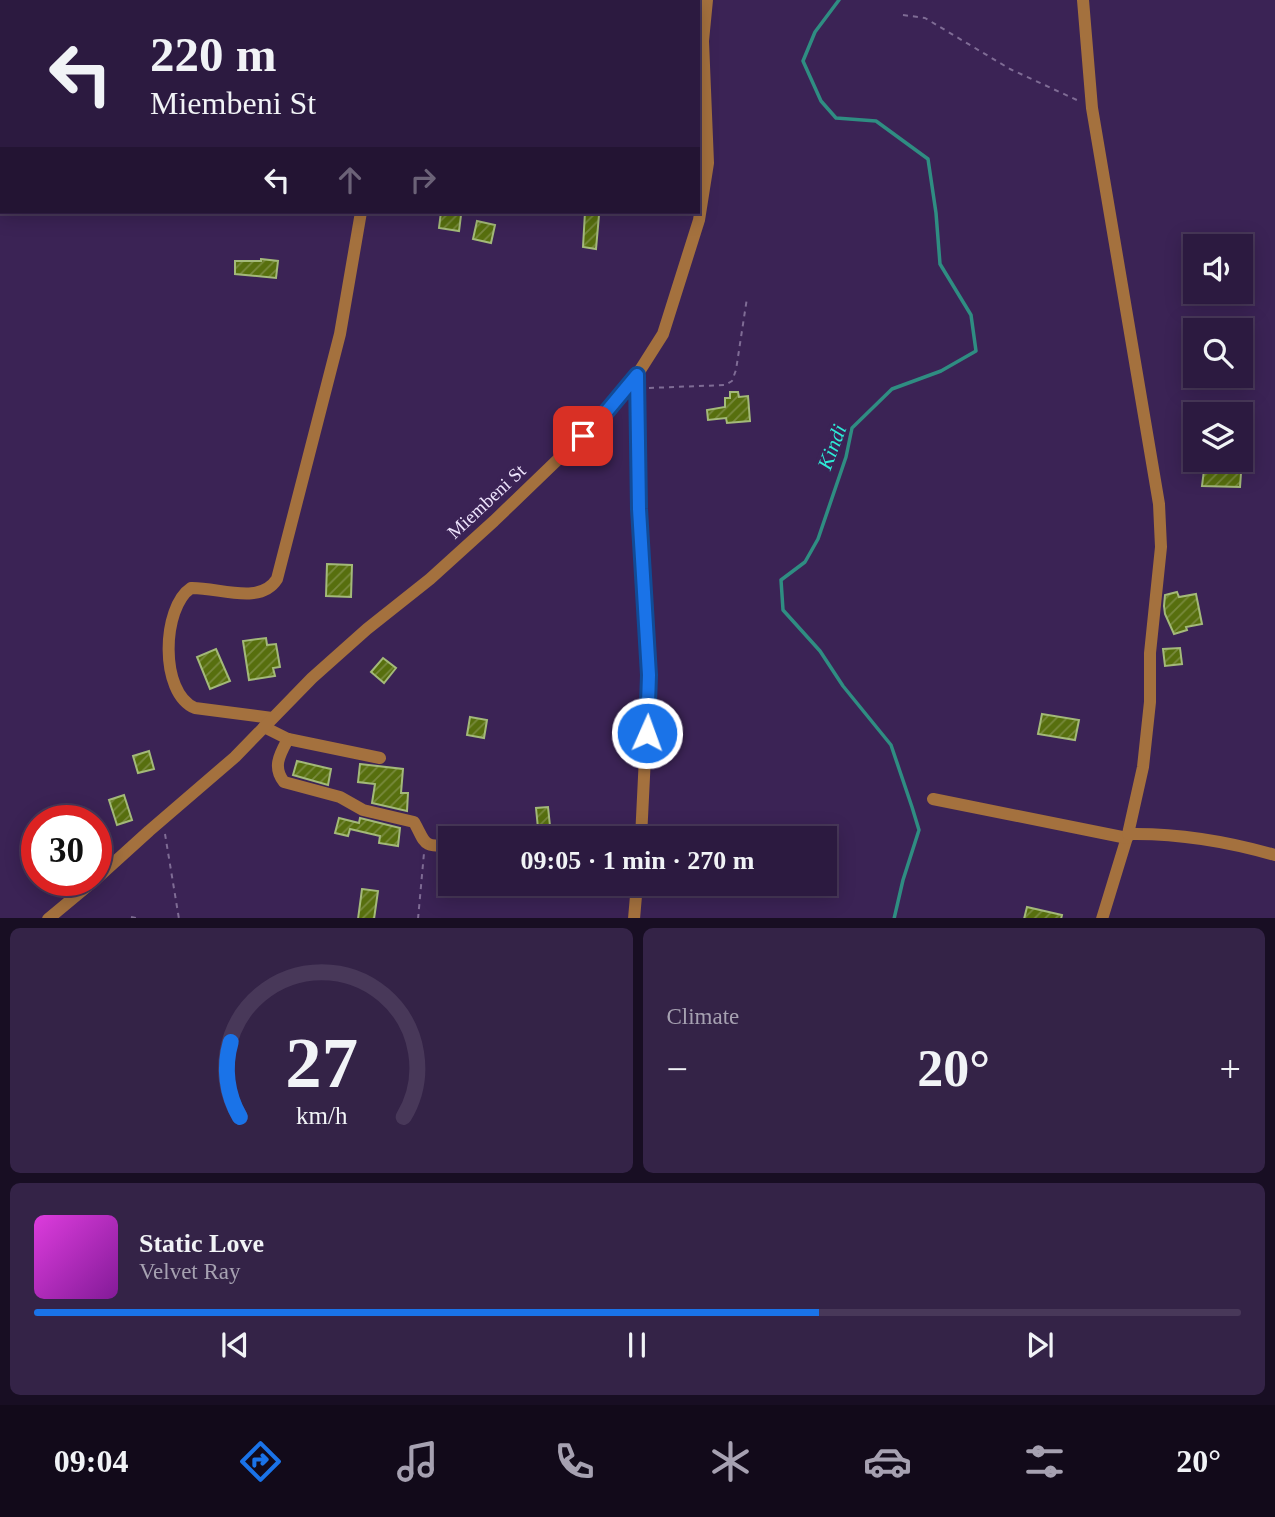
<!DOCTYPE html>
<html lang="en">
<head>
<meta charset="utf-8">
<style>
	:root { --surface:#2c1a40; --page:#342347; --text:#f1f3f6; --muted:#a6a1b1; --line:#483859; --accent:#1a73e8 }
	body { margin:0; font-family:"Times New Roman",serif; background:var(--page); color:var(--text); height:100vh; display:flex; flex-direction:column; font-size:26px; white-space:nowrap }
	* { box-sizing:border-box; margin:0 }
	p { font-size:23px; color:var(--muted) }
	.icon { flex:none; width:38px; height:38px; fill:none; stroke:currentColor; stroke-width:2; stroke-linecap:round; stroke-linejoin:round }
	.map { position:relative; height:918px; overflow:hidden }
	.drawer { display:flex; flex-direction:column; gap:10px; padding:10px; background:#180e23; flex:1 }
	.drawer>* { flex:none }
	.banner { position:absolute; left:0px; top:0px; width:700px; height:214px; box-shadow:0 4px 18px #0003,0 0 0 2px var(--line); background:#2c1a40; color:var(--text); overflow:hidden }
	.fabs { position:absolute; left:1183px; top:234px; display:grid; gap:14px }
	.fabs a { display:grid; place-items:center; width:70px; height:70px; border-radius:0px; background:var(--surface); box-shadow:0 4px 18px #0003,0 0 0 2px var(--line); font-size:35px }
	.speed { position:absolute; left:21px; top:805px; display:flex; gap:14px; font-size:35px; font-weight:700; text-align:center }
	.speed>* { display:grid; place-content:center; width:91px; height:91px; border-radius:50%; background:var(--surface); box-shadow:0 4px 18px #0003,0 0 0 2px var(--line); line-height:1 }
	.speed .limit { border:10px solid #d22; background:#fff; color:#111 }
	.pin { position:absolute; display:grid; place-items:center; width:60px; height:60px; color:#fff; margin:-30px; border-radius:14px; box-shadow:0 4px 10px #0006 }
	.me { position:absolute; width:77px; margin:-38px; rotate:2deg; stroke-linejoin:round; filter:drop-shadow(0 0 5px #0008) }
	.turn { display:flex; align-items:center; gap:24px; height:147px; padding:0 35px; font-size:32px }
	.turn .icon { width:91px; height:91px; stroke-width:2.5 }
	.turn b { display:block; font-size:49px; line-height:60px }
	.lanes { display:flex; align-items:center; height:66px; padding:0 35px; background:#0003; justify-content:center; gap:35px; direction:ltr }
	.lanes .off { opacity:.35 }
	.big { font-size:52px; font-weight:700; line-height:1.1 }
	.drawer .tile { flex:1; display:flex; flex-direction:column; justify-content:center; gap:10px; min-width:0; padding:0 24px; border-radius:10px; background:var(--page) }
	.drawer .dial { align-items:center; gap:0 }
	.dial svg { height:182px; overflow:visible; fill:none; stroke:var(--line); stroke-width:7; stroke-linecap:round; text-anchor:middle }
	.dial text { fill:var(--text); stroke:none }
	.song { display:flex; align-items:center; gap:21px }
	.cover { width:84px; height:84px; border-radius:10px; background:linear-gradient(135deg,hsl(300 70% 55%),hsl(290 70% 35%)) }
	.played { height:7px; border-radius:4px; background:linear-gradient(90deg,var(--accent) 65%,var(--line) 65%) }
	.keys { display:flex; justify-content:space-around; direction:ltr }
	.heat { display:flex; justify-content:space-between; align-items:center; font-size:38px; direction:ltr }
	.drawer .tiles { flex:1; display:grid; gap:10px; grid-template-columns:1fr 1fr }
	.tile:last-child { grid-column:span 2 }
	.trip { position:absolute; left:438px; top:826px; width:399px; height:70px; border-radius:0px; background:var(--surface); box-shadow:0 4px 18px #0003,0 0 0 2px var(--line); font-weight:700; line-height:70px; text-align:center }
	.tabs { display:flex; height:112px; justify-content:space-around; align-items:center; background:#120a1a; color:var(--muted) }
	.tabs .icon { width:49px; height:49px }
	.tabs .current { color:var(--accent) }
	.tabs b { font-size:32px; color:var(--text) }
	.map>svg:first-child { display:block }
</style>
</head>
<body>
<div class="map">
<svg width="1275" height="919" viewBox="0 0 1275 919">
	<defs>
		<pattern id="building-hatch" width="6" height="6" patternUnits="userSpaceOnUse" patternTransform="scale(1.75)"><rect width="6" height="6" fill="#576f0e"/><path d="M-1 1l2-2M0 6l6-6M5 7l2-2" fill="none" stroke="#788a3e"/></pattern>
	</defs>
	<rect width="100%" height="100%" fill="#3b2355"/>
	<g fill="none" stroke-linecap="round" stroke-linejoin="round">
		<!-- stream -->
		<path stroke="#2f8d82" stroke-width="3.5" d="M 839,0 L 815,32 L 803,61 L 821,101 L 836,118 L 876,121 L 928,159 L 936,213 L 940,264 L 971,315 L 976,351 L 941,371 L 892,389 L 852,428 L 846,457 L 818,539 L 805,562 L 781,580 L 783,610 L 820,651 L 843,686 L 891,745 L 912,807 L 919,830 L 903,880 L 894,919"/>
	</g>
	<!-- building -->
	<g fill="url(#building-hatch)" stroke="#a3b979" stroke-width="2">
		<path d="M 441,212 L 461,215 L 459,231 L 439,228 Z"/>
		<path d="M 585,212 L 594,212 L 594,214 L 599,215 L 596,249 L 583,247 Z"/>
		<path d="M 477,221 L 495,225 L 491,243 L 473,239 Z"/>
		<path d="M 261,259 L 278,261 L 276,278 L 235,274 L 235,261 L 261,261 Z"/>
		<path d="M 730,392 L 738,392 L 739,397 L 748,396 L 750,421 L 727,423 L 726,418 L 708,420 L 707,410 L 725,407 L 725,398 L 730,398 Z"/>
		<path d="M 1204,470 L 1241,473 L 1240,487 L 1202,486 Z"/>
		<path d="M 327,564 L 352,565 L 351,597 L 326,596 Z"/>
		<path d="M 1177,592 L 1179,597 L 1196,594 L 1202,624 L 1186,627 L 1187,630 L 1174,634 L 1165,614 L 1164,606 L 1165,595 Z"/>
		<path d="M 266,638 L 267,645 L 276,644 L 280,667 L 273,668 L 275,676 L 249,680 L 243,641 Z"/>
		<path d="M 1180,648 L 1182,664 L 1165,666 L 1163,649 Z"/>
		<path d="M 216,649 L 230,681 L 210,689 L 197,657 Z"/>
		<path d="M 383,658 L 396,668 L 384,683 L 371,672 Z"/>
		<path d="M 1042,714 L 1079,720 L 1075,740 L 1038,734 Z"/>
		<path d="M 470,717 L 487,720 L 484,738 L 467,735 Z"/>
		<path d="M 149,751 L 154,769 L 138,773 L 133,756 Z"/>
		<path d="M 297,761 L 331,769 L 328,785 L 293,775 Z"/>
		<path d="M 360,764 L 403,769 L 401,793 L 408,793 L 407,811 L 372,803 L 375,784 L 358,782 Z"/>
		<path d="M 124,795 L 132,820 L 117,825 L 109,800 Z"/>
		<path d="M 548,807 L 550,826 L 538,828 L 536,808 Z"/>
		<path d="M 339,818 L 359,823 L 360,818 L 400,828 L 398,846 L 379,843 L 380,836 L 350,829 L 348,836 L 335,833 Z"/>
		<path d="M 362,889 L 378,891 L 374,919 L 358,919 Z"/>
		<path d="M 1027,907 L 1062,915 L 1061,919 L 1024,919 Z"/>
	</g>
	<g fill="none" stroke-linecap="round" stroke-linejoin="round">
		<!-- path -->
		<g stroke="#7f6c95" stroke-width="2" stroke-dasharray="5 5" stroke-linecap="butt">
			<path d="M 903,15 L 925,18 L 1010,69 L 1079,101"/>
			<path d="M 649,388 L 725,385 L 732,381 L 736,370 L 747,298"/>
			<path d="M 165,834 L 179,919"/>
			<path d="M 131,917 L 141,919"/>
			<path d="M 418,919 L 424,853"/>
		</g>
		<!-- minor -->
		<g stroke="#a4713e" stroke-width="12">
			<path d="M 1083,0 L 1092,108 L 1159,504 L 1161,547 L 1150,653 L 1150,702 L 1143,767 L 1128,834 L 1102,919"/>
			<path d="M 637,375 L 639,509 L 649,675 L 641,838"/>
			<path d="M 272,718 L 195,708 C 159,693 162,607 191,588 C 218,587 260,606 277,579 L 340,334 L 361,212"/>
			<path d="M 264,727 L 288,739 L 380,758"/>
			<path d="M 288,739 C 280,754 272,767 284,782 L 340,797 L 363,810 L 414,822 C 426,843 421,847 450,846"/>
			<path d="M 933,799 L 1127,838"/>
			<path d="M 1128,834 C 1180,833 1226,841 1275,855"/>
			<path d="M 576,838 L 642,831"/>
			<path d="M 96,879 L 149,831 L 235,757 L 312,678 L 367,629 L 430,579 L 494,521 L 602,417 L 637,375 L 663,334 L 699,220 L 708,163 L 703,41 L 707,0"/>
			<path d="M 48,919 L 95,880"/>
			<path d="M 634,919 L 637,884"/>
		</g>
	</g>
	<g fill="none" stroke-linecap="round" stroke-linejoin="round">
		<!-- route casing -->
		<g stroke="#114b97" stroke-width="18">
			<path id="route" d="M 583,436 L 602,417 L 637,375 L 639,509 L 649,675 L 647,733"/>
		</g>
		<!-- route -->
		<use href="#route" stroke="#1a73e8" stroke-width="12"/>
	</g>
	<g text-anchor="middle" stroke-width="7" stroke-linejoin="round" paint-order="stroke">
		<!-- street labels -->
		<g font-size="19" fill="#ede3fc" stroke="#3b2355">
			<text transform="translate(486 501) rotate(-43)" y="7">Miembeni St</text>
		</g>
		<!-- water labels -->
		<g font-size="21" font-style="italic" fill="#2de9d5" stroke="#3b2355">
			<text transform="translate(832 447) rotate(-69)" y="7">Kindi</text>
		</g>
	</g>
</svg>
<div class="fabs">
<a><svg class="icon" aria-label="sound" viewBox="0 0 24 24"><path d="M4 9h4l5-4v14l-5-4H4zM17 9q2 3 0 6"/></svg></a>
<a><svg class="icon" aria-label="search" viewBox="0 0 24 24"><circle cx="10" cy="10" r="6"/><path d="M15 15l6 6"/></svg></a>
<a><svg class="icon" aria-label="layers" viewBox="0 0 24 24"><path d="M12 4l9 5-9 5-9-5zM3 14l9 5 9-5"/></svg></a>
</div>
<div class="speed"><div class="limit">30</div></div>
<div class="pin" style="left:583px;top:436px;background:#d93025"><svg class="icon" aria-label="arrive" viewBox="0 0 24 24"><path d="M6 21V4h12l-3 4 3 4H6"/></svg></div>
<svg class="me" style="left:647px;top:733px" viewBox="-20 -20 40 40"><circle r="17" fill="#1a73e8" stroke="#fff" stroke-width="3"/><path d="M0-11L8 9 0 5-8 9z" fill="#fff"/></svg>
<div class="trip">09:05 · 1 min · 270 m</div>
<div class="banner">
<div class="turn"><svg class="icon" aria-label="left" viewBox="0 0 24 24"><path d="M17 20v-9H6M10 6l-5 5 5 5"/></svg><div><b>220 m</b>Miembeni St</div></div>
<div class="lanes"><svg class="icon" aria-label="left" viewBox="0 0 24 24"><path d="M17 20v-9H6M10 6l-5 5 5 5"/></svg><svg class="icon off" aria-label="ahead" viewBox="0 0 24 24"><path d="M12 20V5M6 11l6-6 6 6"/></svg><svg class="icon off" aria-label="right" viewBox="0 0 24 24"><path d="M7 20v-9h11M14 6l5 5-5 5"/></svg></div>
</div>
</div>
<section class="drawer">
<div class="tiles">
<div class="tile dial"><svg viewBox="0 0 100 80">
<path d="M14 69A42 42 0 1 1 86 69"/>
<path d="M14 69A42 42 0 0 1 10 36" stroke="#1a73e8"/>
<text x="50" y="56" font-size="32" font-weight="700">27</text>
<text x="50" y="72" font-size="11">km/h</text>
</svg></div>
<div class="tile"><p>Climate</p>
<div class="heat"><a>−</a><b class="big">20°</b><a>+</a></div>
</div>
<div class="tile">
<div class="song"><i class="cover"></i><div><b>Static Love</b><p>Velvet Ray</p></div></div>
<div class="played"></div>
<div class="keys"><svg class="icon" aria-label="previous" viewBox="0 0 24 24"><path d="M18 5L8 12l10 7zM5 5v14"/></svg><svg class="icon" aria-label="pause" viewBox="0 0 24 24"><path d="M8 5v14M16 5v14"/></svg><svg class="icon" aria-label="next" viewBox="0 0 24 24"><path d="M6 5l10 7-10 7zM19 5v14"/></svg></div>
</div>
</div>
</section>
<nav class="tabs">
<b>09:04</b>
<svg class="icon current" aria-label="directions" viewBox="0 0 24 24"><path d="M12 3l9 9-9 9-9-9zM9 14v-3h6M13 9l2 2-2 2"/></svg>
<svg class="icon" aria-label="music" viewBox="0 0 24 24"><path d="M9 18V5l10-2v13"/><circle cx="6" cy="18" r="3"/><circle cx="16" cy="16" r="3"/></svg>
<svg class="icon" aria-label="phone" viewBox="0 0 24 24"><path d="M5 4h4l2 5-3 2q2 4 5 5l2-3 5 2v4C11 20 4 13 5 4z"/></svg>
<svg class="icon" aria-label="climate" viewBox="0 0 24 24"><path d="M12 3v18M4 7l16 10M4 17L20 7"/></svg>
<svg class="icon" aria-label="car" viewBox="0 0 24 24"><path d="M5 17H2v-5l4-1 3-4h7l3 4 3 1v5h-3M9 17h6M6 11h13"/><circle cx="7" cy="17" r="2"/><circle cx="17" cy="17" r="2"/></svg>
<svg class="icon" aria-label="filters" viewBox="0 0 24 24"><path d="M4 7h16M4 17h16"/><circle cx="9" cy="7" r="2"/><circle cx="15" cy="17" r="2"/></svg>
<b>20°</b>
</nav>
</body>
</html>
